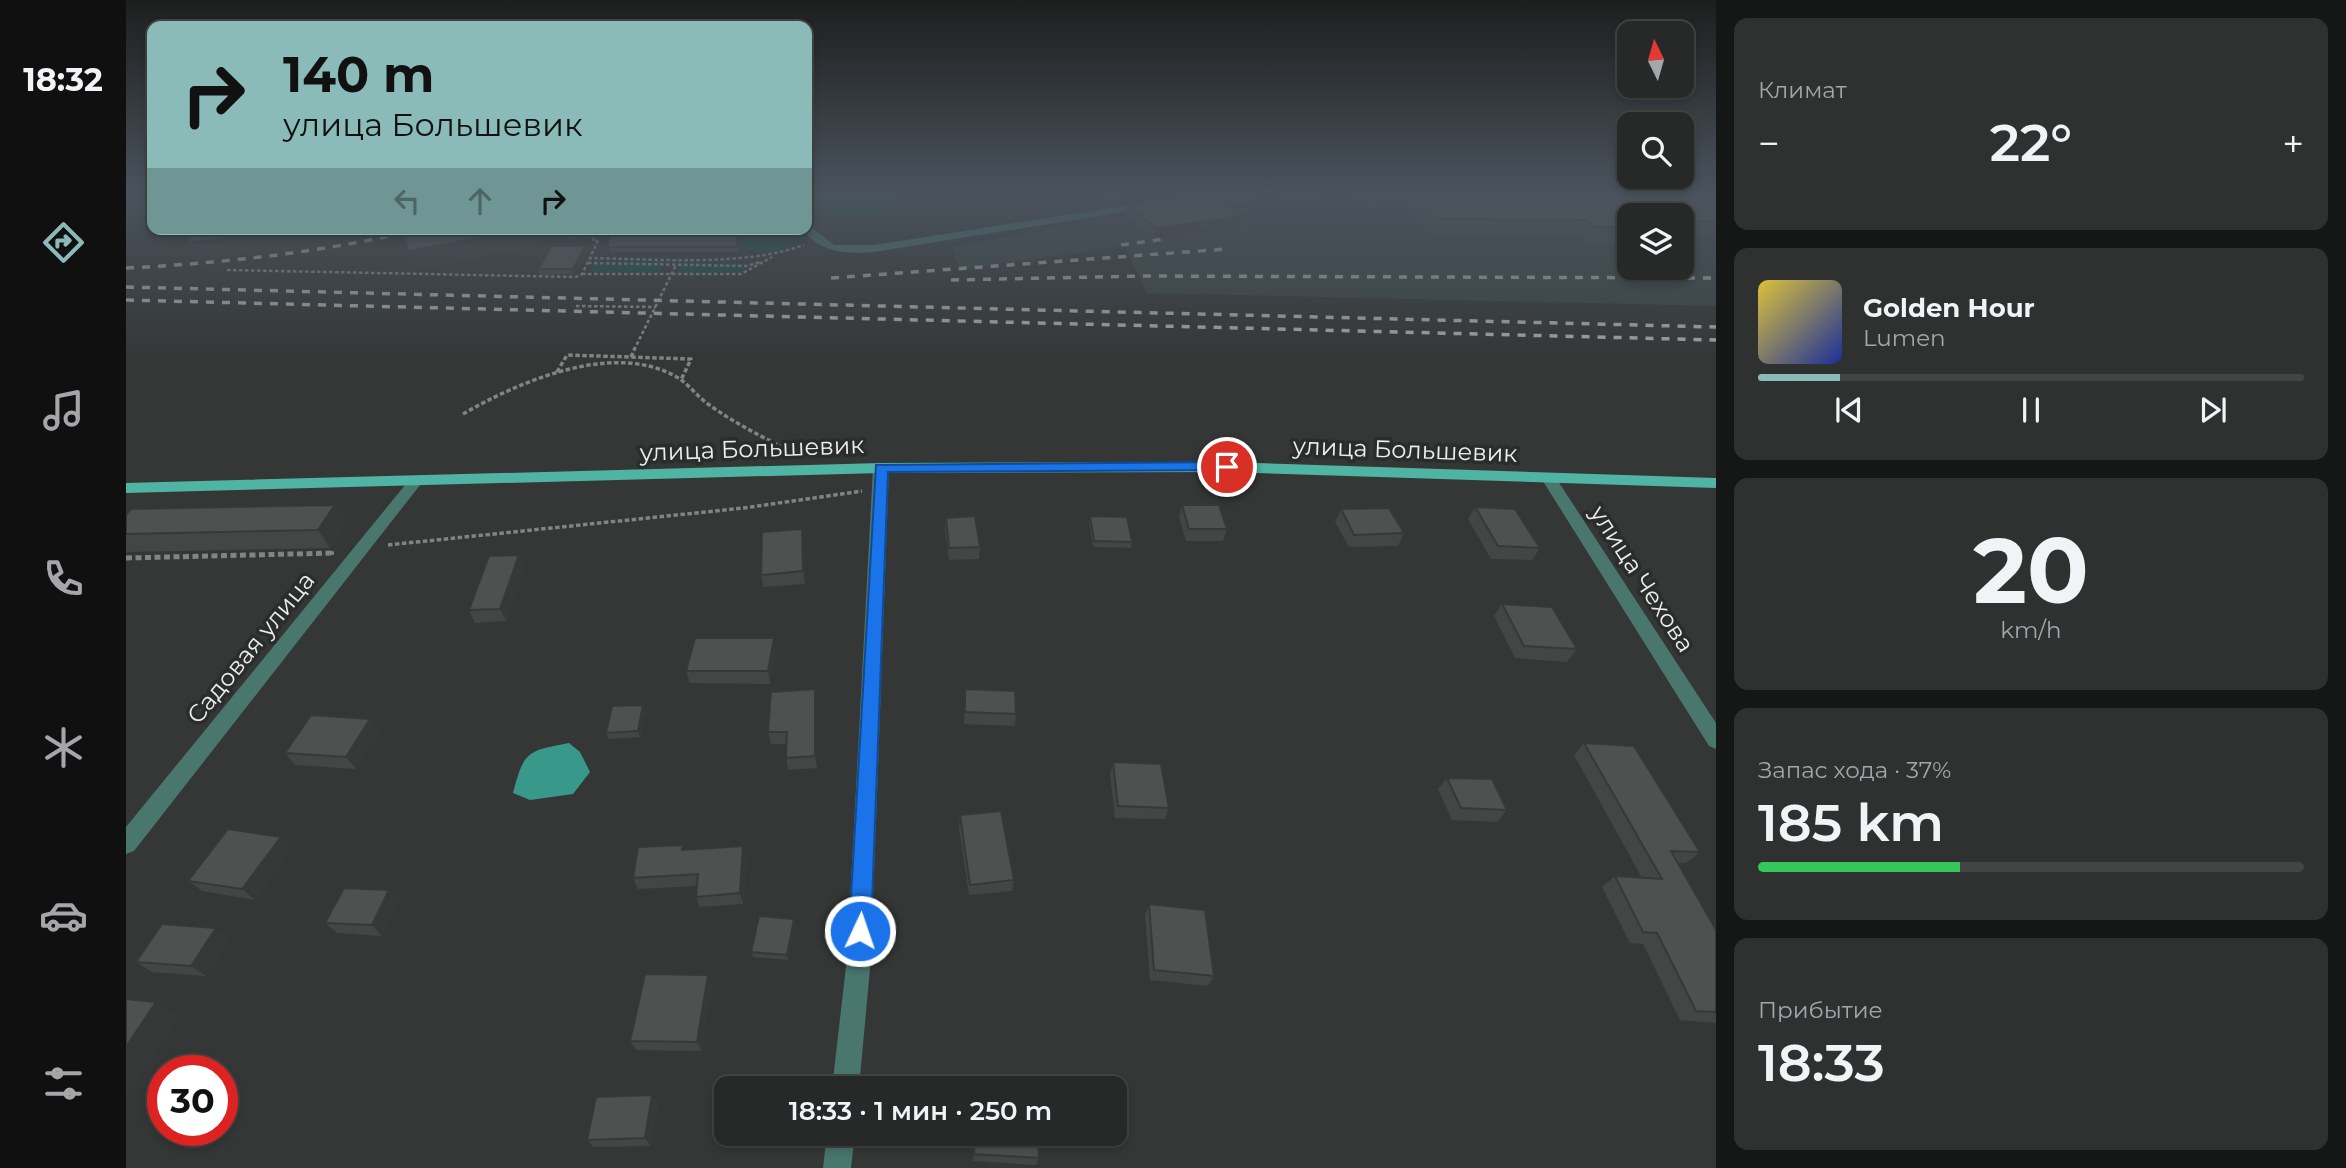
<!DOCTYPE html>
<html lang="ru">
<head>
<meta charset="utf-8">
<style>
	:root { --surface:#272928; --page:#2f3130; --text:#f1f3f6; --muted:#a4a6a8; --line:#434545; --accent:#8bbbb9 }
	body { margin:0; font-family:Montserrat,sans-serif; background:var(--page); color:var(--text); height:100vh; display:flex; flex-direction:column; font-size:26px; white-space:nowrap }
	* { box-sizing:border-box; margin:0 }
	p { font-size:23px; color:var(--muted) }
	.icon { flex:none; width:38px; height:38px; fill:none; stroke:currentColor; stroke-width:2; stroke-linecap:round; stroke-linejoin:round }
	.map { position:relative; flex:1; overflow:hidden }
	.drawer { display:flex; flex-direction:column; gap:18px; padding:18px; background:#151716; width:630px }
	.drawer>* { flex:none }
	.banner { position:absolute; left:21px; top:21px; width:665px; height:214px; border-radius:14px; box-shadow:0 4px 10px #0003,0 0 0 2px var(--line); background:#8bbbb9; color:#111; overflow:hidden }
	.needle { width:46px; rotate:355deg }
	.fabs { position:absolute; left:1491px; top:21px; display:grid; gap:14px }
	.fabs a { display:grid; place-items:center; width:77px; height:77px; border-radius:14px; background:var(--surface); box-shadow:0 4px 10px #0003,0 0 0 2px var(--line); font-size:35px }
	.speed { position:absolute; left:21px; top:1055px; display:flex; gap:14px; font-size:35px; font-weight:700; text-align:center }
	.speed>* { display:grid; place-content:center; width:91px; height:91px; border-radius:50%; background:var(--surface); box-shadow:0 4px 10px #0003,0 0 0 2px var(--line); line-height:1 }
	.speed .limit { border:10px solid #d22; background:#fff; color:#111 }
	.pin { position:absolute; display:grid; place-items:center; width:60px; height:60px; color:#fff; margin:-30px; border:4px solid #fff; border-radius:50%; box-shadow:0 2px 7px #0007 }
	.me { position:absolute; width:77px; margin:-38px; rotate:3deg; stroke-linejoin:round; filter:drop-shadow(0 0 5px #0008) }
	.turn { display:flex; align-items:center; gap:24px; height:147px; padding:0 21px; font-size:32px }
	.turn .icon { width:91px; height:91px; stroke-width:2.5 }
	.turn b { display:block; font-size:49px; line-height:60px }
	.lanes { display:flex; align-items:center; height:66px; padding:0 21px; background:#0003; justify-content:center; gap:35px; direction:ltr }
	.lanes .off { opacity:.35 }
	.big { font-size:52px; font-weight:600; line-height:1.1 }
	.drawer .card { flex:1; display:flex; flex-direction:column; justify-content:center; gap:10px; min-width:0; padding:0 24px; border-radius:14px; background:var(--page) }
	.drawer .dial { align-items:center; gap:0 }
	.dial b { font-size:91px; line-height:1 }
	.song { display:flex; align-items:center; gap:21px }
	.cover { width:84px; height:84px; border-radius:10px; background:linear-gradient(135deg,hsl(50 70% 55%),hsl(230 70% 35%)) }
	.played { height:7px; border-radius:4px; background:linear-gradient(90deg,var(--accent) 15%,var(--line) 15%) }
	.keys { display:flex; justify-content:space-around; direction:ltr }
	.heat { display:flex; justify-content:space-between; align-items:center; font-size:38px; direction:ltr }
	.charge { height:10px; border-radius:5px; background:linear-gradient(90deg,#34c759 37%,var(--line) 0) }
	.trip { position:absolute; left:588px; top:1076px; width:413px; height:70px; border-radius:14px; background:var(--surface); box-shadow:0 4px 10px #0003,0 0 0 2px var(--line); font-weight:600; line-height:70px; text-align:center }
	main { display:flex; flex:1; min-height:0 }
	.menu { display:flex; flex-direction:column; width:126px; justify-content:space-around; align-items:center; background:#101010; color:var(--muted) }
	.menu .icon { width:49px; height:49px }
	.menu .selected { color:var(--accent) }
	.menu b { font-size:32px; color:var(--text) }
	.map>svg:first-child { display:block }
</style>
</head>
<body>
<main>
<nav class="menu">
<b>18:32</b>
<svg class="icon selected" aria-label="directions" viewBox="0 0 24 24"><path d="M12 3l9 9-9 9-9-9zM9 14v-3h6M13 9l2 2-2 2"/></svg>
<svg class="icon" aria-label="music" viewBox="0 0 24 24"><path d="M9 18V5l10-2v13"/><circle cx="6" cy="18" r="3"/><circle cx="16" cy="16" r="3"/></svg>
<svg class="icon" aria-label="phone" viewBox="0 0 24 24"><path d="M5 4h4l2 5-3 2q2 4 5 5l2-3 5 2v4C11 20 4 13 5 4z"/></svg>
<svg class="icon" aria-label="climate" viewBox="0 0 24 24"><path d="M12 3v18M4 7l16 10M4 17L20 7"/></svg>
<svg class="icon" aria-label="car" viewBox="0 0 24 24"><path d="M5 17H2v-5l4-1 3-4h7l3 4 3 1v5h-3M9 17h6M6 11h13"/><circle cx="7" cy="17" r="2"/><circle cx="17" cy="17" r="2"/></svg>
<svg class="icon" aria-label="filters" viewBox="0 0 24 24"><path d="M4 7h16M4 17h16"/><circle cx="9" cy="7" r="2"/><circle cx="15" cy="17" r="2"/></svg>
</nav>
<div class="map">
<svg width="1590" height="1168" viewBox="0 0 1590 1168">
	<rect width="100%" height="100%" fill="#343736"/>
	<!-- built -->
	<path fill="#3a4342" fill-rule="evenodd" d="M 1195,194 L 1590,194 L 1590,306 L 1021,293 L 999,246 L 834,270 L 825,247 L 1076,203 ZM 1503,215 L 1556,215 L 1556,268 L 1503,268 Z"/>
	<!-- green -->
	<g fill="#1b4b43">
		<path d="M 681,194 L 776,194 C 766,202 753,214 740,217 C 720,223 696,205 681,214 L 685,220 L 681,223 Z"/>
		<path d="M 633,229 L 674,230 L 679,232 L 680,239 L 649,251 L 618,249 L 619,235 Z"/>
		<path d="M 498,261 L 539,262 L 533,273 L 462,272 L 468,264 L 495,265 Z"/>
		<path d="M 557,262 L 621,264 L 615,272 L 551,274 Z"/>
	</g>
	<!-- water -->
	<path fill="#389889" d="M 443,743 L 454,752 L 464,772 L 447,794 L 404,800 L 387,793 C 398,751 401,751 443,743 Z"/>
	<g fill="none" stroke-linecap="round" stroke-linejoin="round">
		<!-- path-far2 -->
		<g stroke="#818483" stroke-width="2.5" stroke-dasharray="3.5 2.5" stroke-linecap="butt">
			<path d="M 469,229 L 465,239 L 472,240 L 464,258 C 529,259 617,267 678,245"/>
			<path d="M 462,263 L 620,266 L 634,262"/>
			<path d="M 101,270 L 450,277 L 456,274 L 464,258"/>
			<path d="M 456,274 L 615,274 L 646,257"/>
			<path d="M 450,306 L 530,307"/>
			<path d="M 508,350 L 550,265"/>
		</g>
		<!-- path-far1 -->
		<g stroke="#818483" stroke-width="3.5" stroke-dasharray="4.5 2.5" stroke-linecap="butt">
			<path d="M 505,357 L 509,348"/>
			<path d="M 431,372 L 441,355 L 565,359 L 555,380"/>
			<path d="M 337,414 C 394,381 491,339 554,379 C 564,386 572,397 582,404 C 608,423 637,437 665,452"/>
			<path d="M 262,545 L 618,508 L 736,491"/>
			<path d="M 204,553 L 208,553"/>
		</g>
		<!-- path -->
		<path stroke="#818483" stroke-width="5" stroke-dasharray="6 3.5" stroke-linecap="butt" d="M 0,558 L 208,553"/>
		<!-- lane -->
		<path fill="#49766d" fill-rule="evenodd" d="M 443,229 L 451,229 L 447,238 L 444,238 L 440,236 Z"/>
		<!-- street -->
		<g fill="#49766d" fill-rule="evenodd">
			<path d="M 1092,194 L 1134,194 L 1129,197 L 1090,200 L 1085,197 Z"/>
			<path d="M 1024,202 L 1029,205 L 1028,207 L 748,252 C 719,254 695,253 676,229 L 685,227 L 708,245 L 748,245 Z"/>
			<path d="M 755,463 L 763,468 L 745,958 L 733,1088 L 706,1088 L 721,958 L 747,468 Z"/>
			<path d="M 1423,473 L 1428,475 L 1590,723 L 1590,749 L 1583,746 L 1415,478 Z"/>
			<path d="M 289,477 L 297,482 L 294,485 L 8,851 L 0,854 L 0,827 L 284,479 Z"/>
			<path d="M 701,1134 L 729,1134 L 725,1168 L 697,1168 Z"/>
		</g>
		<!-- primary -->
		<path fill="#4fb4a3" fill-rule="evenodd" d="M 1101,462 L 1590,478 L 1590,488 L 1101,472 L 755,473 L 0,493 L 0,483 L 755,463 Z"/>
		<!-- rail -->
		<g stroke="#9ea1a0" stroke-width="3.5" stroke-dasharray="8 8" stroke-linecap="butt">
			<path d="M 995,245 L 1039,239"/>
			<path d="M 0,268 C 100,263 198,252 295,229"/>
			<path d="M 705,278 L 1101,249"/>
			<path d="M 825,280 L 1019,276 L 1590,278"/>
			<path d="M 0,287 L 1590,327"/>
			<path d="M 0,300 L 1590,340"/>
		</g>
	</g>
	<!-- wall -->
	<g fill="#434645">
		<path d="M 975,194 L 1080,194 L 988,205 Z"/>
		<path d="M 1226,194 L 1590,194 L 1590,238 L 1556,237 L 1556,215 L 1503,215 L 1503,243 L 1460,242 L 1453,235 L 1304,234 L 1280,205 L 1244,208 Z"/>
		<path d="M 1125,203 L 1123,213 L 1113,213 L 1117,216 L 1115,226 L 1028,238 L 999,214 L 1001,204 Z"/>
		<path d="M 612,234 L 612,252 L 484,252 L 482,247 Z"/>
		<path d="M 461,251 L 448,274 L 414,275 L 412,269 Z"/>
		<path d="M 209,505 L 220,523 L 204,548 L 0,552 L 0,515 Z"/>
		<path d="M 1056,505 L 1101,529 L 1097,541 L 1060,541 L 1053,517 Z"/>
		<path d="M 1349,507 L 1414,548 L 1406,560 L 1365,559 L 1342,519 Z"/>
		<path d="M 1215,509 L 1278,533 L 1272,546 L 1223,547 L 1209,522 Z"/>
		<path d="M 964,516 L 1006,542 L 1005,548 L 967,547 L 963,522 Z"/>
		<path d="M 820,518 L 854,547 L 853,559 L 823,560 L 819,530 Z"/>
		<path d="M 677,542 L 679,584 L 637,587 L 635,575 Z"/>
		<path d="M 399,567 L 380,621 L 349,623 L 343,610 Z"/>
		<path d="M 1376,604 L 1451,649 L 1441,662 L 1389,658 L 1368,616 Z"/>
		<path d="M 650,650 L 644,684 L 564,683 L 560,671 Z"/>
		<path d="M 839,689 L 890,714 L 889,726 L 838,724 Z"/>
		<path d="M 691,701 L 691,768 L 662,770 L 660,758 L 660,744 L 645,744 L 642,732 Z"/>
		<path d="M 519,711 L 514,737 L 483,739 L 480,733 Z"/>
		<path d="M 253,731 L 230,769 L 169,765 L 159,753 Z"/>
		<path d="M 1458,743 L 1574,852 L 1560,863 L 1552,863 L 1590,930 L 1590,1023 L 1554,1020 L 1517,944 L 1504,943 L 1476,887 L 1489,876 L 1516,878 L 1448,755 Z"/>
		<path d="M 987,762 L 1043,808 L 1039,819 L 989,818 L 984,774 Z"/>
		<path d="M 1321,778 L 1381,810 L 1371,822 L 1326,820 L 1312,789 Z"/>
		<path d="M 834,815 L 888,880 L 886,891 L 843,895 L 833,827 Z"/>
		<path d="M 155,837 L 166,848 L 129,900 L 76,891 L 62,881 Z"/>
		<path d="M 617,846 L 620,857 L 617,904 L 574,907 L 570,897 L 571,886 L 512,889 L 507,878 L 559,850 Z"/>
		<path d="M 263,890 L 273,901 L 256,936 L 211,933 L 199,923 Z"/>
		<path d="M 1023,904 L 1088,976 L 1082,986 L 1024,980 L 1019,915 Z"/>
		<path d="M 669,924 L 662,960 L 627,957 L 625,952 Z"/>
		<path d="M 103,938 L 80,976 L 26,972 L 10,962 Z"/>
		<path d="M 586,984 L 575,1051 L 510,1050 L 504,1041 Z"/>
		<path d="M 526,1095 L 532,1103 L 525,1146 L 468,1147 L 461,1140 Z"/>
		<path d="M 848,1134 L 912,1134 L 913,1158 L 910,1165 L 847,1161 Z"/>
	</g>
	<!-- shaded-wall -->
	<g fill="#373938">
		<path d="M 1037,194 L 1080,194 L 988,205 L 989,199 Z"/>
		<path d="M 1117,216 L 1115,226 L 1028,238 L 1030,228 Z"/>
		<path d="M 172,229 L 274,229 L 209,244 L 71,261 L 60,243 Z"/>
		<path d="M 402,229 L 407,229 L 412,246 L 289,270 L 282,251 Z"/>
		<path d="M 459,246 L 461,251 L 448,274 L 447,269 Z"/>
		<path d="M 209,505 L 220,523 L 204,548 L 192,530 Z"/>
		<path d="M 676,529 L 677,542 L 679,584 L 677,571 Z"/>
		<path d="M 393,555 L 399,567 L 380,621 L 374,609 Z"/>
		<path d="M 648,638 L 650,650 L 644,684 L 642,671 Z"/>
		<path d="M 689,689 L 691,701 L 691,768 L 689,756 Z"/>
		<path d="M 517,705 L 519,711 L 514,737 L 512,731 Z"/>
		<path d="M 244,719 L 253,731 L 230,769 L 220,757 Z"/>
		<path d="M 155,837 L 166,848 L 129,900 L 116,889 Z"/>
		<path d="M 617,846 L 620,857 L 617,904 L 614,893 Z"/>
		<path d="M 263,890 L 273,901 L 256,936 L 246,925 Z"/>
		<path d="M 668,919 L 669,924 L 662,960 L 661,955 Z"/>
		<path d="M 90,928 L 103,938 L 80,976 L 65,966 Z"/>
		<path d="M 582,975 L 586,984 L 575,1051 L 571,1042 Z"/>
		<path d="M 30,1002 L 53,1017 L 0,1097 L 0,1047 Z"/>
		<path d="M 526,1095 L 532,1103 L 525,1146 L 519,1138 Z"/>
	</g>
	<!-- building -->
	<g fill="#4e5150" stroke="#373938" stroke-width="2">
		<path d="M 982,194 L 1037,194 L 989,199 Z"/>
		<path d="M 1093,194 L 1113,194 L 1125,203 L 1101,204 L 1117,216 L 1030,228 L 1001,204 Z"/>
		<path d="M 1288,194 L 1590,194 L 1590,222 L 1556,221 L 1556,215 L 1503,215 L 1503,227 L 1468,227 L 1461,220 L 1310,219 Z"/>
		<path d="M 68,229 L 172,229 L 60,243 Z"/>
		<path d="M 277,229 L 402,229 L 282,251 Z"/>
		<path d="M 483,229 L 611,229 L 611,247 L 482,247 Z"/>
		<path d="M 426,246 L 459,246 L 447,269 L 412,269 Z"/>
		<path d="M 209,505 L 192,530 L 0,534 L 0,515 L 5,509 Z"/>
		<path d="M 1056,505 L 1093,505 L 1101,529 L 1063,529 Z"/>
		<path d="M 1349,507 L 1389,509 L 1414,548 L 1372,546 Z"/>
		<path d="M 1263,508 L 1278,533 L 1228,535 L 1215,509 Z"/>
		<path d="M 849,516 L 854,547 L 823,548 L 820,518 Z"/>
		<path d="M 964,516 L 1001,517 L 1006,542 L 968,541 Z"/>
		<path d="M 676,529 L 677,571 L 635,575 L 636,532 Z"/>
		<path d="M 393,555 L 374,609 L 343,610 L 363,556 Z"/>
		<path d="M 1376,604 L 1426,607 L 1451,649 L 1398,646 Z"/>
		<path d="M 569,638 L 648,638 L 642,671 L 560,671 Z"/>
		<path d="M 689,689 L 689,756 L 660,758 L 661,732 L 642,732 L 645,692 Z"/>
		<path d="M 839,689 L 889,691 L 890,714 L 839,712 Z"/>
		<path d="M 517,705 L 512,731 L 480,733 L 486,706 Z"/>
		<path d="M 185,715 L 244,719 L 220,757 L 159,753 Z"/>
		<path d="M 1458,743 L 1508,746 L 1574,852 L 1545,851 L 1590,930 L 1590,1012 L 1570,1011 L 1531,933 L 1517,932 L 1489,876 L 1536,879 Z"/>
		<path d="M 987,762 L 1035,764 L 1043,808 L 992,806 Z"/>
		<path d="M 1321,778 L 1366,779 L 1381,810 L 1335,808 Z"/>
		<path d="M 875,811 L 888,880 L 844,885 L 834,815 Z"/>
		<path d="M 102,829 L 155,837 L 116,889 L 62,881 Z"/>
		<path d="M 557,845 L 556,850 L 617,846 L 614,893 L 570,897 L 572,874 L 507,878 L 512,847 Z"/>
		<path d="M 218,888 L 263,890 L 246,925 L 199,923 Z"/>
		<path d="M 1023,904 L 1079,910 L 1088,976 L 1028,970 Z"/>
		<path d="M 633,916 L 668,919 L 661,955 L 625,952 Z"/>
		<path d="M 36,924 L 90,928 L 65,966 L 10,962 Z"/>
		<path d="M 519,974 L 582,975 L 571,1042 L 504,1041 Z"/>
		<path d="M 0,999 L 30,1002 L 0,1047 Z"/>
		<path d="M 850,1076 L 911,1081 L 911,1088 L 850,1088 Z"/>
		<path d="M 526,1095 L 519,1138 L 461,1140 L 470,1097 Z"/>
		<path d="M 849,1134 L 912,1134 L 913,1158 L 848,1154 Z"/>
	</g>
	<!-- sky -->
	<linearGradient id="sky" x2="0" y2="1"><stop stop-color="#1d1e1e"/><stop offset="0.54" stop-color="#4a535d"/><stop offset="1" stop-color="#4a535d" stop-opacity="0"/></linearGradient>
	<rect width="1590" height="357" fill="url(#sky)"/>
	<!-- route -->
	<path fill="#1a73e8" stroke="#114b97" stroke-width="2" d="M 1101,462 L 1108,467 L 1106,470 L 762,472 L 745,931 L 742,938 L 734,942 L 726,938 L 723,931 L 750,465 Z"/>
	<g text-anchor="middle" stroke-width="7" stroke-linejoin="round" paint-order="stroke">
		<!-- street labels -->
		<g font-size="24" fill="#eceeee" stroke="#2a2d2c">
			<text transform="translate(626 449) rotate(-2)" y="8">улица Большевик</text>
			<text transform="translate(1279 450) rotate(2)" y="8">улица Большевик</text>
			<text transform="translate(1516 579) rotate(57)" y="8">улица Чехова</text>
			<text transform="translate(125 648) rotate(-51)" y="8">Садовая улица</text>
		</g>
	</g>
</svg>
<div class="fabs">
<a><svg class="needle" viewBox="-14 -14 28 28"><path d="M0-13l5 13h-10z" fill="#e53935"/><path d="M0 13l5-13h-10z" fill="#a4a6a8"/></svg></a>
<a><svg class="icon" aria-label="search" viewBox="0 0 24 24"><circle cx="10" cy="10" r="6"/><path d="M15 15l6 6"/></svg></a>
<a><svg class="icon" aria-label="layers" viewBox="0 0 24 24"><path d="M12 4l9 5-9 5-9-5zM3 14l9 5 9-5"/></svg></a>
</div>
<div class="speed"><div class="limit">30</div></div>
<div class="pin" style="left:1101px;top:467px;background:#d93025"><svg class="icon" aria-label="arrive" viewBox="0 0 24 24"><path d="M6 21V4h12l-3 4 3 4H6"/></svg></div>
<svg class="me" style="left:734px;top:931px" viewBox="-20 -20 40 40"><circle r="17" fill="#1a73e8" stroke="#fff" stroke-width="3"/><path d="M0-11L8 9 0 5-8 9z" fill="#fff"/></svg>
<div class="trip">18:33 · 1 мин · 250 m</div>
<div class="banner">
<div class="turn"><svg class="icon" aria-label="right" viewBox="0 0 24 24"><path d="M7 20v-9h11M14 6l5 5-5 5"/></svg><div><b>140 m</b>улица Большевик</div></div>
<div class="lanes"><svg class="icon off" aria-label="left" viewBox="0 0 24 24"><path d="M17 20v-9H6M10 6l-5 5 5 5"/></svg><svg class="icon off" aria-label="ahead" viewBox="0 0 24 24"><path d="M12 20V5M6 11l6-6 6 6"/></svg><svg class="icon" aria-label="right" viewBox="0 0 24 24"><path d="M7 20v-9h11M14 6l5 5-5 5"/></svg></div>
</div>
</div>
<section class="drawer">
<div class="card"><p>Климат</p>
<div class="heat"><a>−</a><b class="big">22°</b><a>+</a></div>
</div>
<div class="card">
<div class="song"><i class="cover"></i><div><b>Golden Hour</b><p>Lumen</p></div></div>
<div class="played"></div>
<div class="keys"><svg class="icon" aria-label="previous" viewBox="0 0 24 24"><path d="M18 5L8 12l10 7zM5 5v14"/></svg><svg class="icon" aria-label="pause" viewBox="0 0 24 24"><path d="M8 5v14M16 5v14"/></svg><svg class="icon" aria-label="next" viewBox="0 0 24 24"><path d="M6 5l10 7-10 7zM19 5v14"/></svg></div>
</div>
<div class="card dial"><b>20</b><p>km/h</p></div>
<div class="card"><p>Запас хода · 37%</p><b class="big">185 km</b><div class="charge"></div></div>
<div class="card"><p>Прибытие</p><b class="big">18:33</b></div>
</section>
</main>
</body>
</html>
